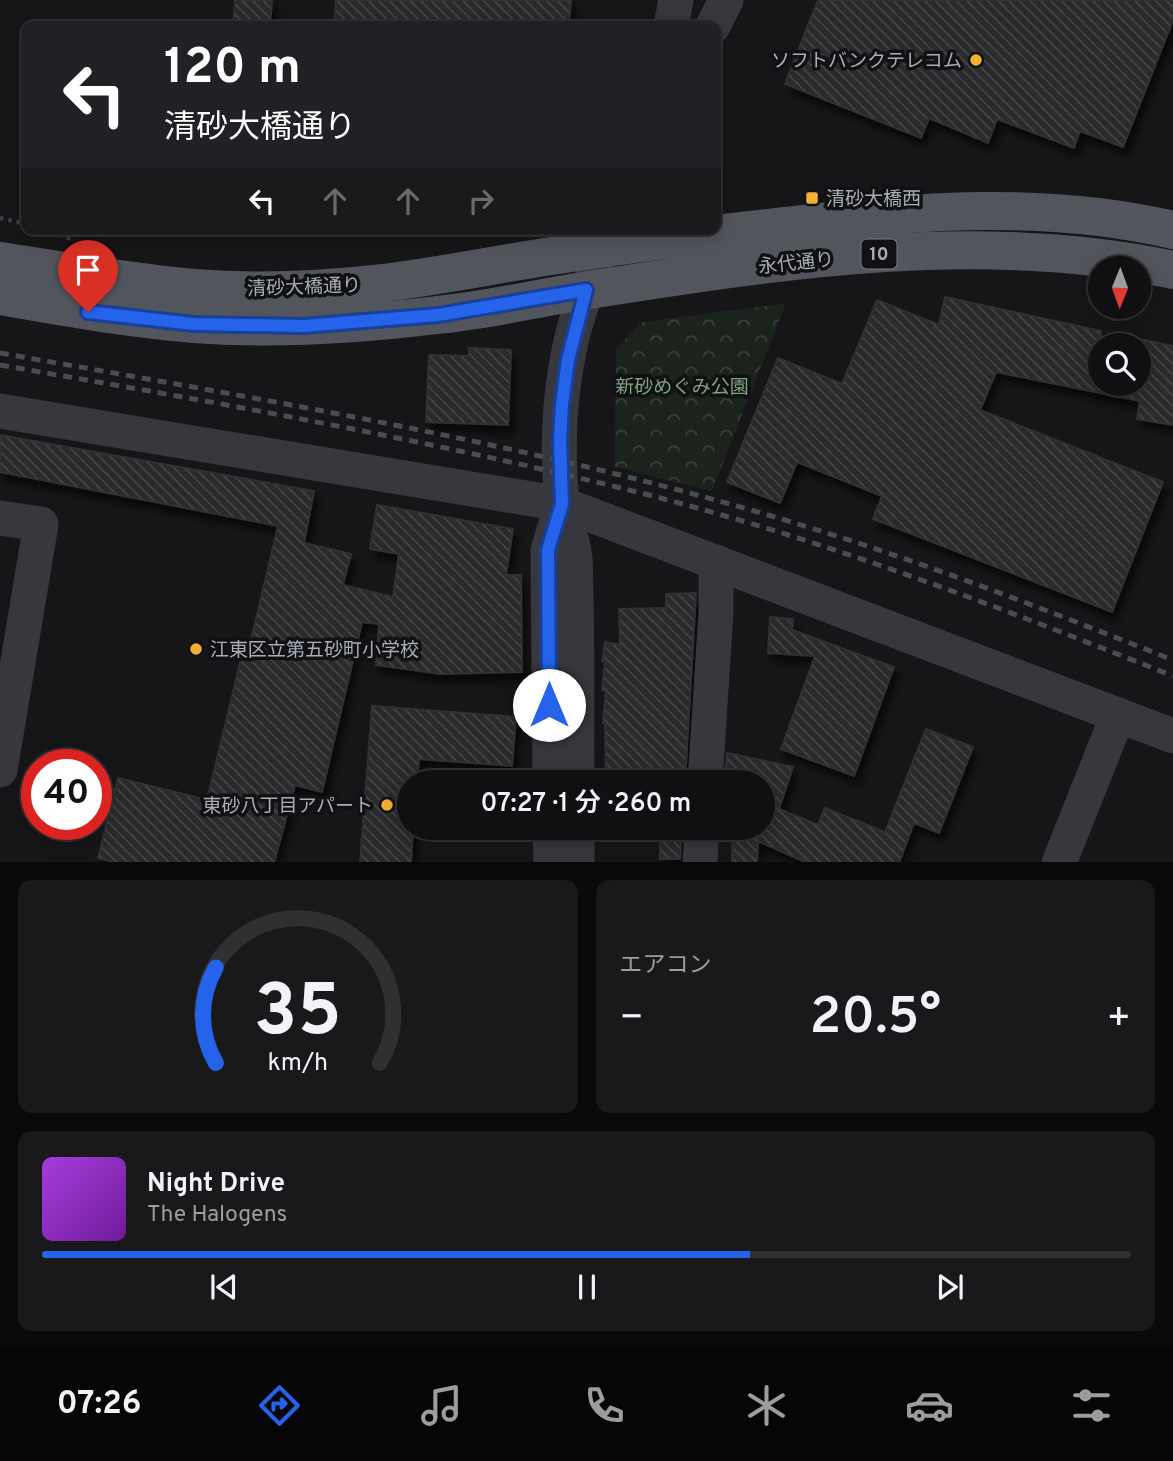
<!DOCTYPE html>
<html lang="ja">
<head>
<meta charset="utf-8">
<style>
	:root { --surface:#101012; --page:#19191b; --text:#f1f3f6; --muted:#9c9d9f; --line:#303032; --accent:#2563eb }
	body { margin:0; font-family:Overpass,"Noto Sans JP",sans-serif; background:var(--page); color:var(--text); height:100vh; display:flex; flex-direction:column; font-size:26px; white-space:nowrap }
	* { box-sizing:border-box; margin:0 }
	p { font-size:23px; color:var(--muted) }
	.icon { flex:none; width:38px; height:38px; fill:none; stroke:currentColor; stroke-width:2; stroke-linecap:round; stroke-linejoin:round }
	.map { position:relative; height:862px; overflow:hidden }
	.sheet { display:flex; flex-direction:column; gap:18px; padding:18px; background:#09090a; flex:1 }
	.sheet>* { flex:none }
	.guide { position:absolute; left:21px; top:21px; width:700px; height:214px; border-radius:14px; box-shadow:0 4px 18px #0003,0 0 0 2px var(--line); background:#202124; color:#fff; overflow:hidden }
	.needle { width:46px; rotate:181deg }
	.fabs { position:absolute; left:1088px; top:256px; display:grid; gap:14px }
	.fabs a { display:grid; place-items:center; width:63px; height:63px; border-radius:50%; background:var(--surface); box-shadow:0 4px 18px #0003,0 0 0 2px var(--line); font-size:35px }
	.speed { position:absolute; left:21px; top:749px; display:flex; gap:14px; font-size:35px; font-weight:700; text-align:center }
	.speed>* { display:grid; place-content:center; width:91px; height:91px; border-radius:50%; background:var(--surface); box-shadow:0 4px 18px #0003,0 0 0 2px var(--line); line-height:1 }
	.speed .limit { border:10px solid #d22; background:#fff; color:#111 }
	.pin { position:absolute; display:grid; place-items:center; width:60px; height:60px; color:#fff; margin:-72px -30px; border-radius:50% 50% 50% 0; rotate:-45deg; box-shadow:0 0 7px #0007 }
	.pin .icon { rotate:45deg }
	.me { position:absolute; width:77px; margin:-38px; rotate:0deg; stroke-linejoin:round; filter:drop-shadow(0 0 5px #0008) }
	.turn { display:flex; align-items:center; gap:24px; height:147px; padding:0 28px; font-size:32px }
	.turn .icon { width:91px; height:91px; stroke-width:2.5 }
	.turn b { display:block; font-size:49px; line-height:60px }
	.lanes { display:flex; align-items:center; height:66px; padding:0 28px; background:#0003; justify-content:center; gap:35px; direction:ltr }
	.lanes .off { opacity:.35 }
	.big { font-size:52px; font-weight:600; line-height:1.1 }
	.sheet .widget { flex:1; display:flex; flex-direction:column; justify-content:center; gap:10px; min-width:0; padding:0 24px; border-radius:14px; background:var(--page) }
	.sheet .dial { align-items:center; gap:0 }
	.dial svg { height:182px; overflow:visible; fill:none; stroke:var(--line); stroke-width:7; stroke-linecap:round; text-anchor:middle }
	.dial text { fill:var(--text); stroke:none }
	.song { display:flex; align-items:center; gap:21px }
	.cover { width:84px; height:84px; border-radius:10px; background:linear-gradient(135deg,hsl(280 70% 55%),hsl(280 70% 35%)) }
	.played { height:7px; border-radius:4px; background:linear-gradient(90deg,var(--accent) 65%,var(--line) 65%) }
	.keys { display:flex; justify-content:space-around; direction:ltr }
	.heat { display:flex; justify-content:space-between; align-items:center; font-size:38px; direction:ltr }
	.sheet .tiles { flex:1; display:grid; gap:18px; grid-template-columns:1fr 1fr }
	.widget:last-child { grid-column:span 2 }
	.trip { position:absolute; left:397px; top:770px; width:378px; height:70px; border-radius:35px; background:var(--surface); box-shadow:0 4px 18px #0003,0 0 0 2px var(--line); font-weight:600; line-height:70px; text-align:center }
	.menu { display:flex; height:112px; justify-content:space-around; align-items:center; background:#060607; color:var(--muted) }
	.menu .icon { width:49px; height:49px }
	.menu .current { color:var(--accent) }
	.menu b { font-size:32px; color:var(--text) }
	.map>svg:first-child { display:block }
</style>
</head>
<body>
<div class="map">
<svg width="1173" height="863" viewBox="0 0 1173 863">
	<defs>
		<pattern id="forest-crowns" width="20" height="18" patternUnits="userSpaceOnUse" patternTransform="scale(1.75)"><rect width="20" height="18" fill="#1c231d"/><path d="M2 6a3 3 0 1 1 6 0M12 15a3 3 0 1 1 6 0" fill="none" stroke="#3a403c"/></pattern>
		<pattern id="building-back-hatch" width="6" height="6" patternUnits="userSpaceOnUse" patternTransform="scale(1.75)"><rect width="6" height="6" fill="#29292c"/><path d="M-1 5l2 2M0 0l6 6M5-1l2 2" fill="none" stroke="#454548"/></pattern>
		<filter id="shadow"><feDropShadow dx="4.5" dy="8" stdDeviation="3.5" flood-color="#0009"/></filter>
	</defs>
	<rect width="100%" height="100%" fill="#161618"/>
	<!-- forest -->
	<path fill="url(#forest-crowns)" d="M 786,303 L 712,491 L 615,467 L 616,349 L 642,322 Z"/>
	<!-- building -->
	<g fill="url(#building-back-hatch)" stroke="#303034" stroke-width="2" filter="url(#shadow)">
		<path d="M 235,0 L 272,0 L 270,26 L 233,26 Z"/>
		<path d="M 336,0 L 571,0 L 569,26 L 334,26 Z"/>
		<path d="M 818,0 L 1173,0 L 1173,20 L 1123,147 L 1080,131 L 1074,148 L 997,119 L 988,143 L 929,118 L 921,138 L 785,84 Z"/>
		<path d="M 945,297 L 1101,331 L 1101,383 L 1139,383 L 1139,339 L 1173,346 L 1173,425 L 1137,419 L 1140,401 L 996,372 L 980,410 L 1163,482 L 1112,612 L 873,519 L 882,496 L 797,462 L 780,503 L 727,482 L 778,358 L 842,384 L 877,300 L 939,325 Z"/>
		<path d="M 469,348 L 511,350 L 508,425 L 426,422 L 429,355 L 469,356 Z"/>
		<path d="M 0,435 L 314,491 L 304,543 L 351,554 L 343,585 L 393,597 L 399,554 L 370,549 L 377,505 L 513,529 L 506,575 L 521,575 L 522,672 L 441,674 L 376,665 L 379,624 L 362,622 L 322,792 L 295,785 L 274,863 L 118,863 L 98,858 L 118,778 L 207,800 L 242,655 L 247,657 L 278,526 L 0,472 Z"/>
		<path d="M 696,593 L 685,782 L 606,782 L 605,724 L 603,723 L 606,691 L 602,690 L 605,662 L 602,661 L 605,642 L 620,645 L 619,609 L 666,608 L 666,594 Z"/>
		<path d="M 770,617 L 793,619 L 792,630 L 894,667 L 854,776 L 781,749 L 815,656 L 768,653 Z"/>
		<path d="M 372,706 L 516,717 L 512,766 L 419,759 L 417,782 L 410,782 L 410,828 L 413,828 L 411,863 L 360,863 Z"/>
		<path d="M 926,729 L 973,747 L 939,833 L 914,823 L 899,863 L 807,863 L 758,841 L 757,863 L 732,863 L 733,830 L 728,828 L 763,828 L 763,782 L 725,782 L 727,753 L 793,767 L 779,809 L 818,825 L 825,808 L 885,832 Z"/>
		<path d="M 660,828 L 682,828 L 680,859 L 660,859 Z"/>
	</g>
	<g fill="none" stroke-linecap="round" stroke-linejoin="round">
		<!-- path -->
		<g stroke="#3d3f44" stroke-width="4.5" stroke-dasharray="3.5 5" stroke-linecap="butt">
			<path d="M 0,218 L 26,224"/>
			<path d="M 43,229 L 72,239"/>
		</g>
		<!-- minor -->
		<g stroke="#37383d" stroke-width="35">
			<path d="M 671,26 L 676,0"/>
			<path d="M 713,26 L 726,0"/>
			<path d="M 0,411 L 562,504 L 1173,736"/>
			<path d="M 0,518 L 41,524 L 0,770"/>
			<path d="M 550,782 L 548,550 L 562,504"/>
			<path d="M 577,782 C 576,708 578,633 575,559 C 574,540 564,521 562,502 C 554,427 563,335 597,268"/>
			<path d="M 705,782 L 716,613 L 716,562"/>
			<path d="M 550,828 L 551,863"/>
			<path d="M 577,828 L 577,863"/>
			<path d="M 700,861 L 702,828"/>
			<path d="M 1059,863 L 1118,715"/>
		</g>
		<!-- major -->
		<g stroke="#53555c" stroke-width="38">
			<path d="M 0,261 C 64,271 129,282 194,288 C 256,293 322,290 384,283 C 446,275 509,262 571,253 C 646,242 720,233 795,225 C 920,210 1049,201 1173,230"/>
			<path d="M 0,296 C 64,307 129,319 194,324 C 274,330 357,325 437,315 C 488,310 538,298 589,290 C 781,260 981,229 1173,270"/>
		</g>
		<!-- rail -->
		<g stroke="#4a4c52" stroke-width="5" stroke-dasharray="9 7" stroke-linecap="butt">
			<path d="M 0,353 C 272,401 547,446 811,528 C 934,566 1054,613 1173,660"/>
			<path d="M 0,365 C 215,402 430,440 641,493 C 823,539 999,607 1173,676"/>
		</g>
	</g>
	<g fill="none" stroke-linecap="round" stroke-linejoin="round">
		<!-- route casing -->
		<g stroke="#184099" stroke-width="18">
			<path id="route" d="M 88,312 L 194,324 L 303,326 L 438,315 L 586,290 L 568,360 L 562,404 L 560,441 L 562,504 L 548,550 L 549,705"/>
		</g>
		<!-- route -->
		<use href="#route" stroke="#2563eb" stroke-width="12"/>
	</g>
	<!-- markers -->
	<g fill="#f2b134" stroke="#111113" stroke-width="2.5">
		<circle cx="976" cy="60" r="7"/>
		<rect x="805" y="191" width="14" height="14" rx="3.5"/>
		<circle cx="196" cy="649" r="7"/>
		<circle cx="387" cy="805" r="7"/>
	</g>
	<g text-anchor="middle" stroke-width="7" stroke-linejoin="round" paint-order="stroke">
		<!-- shield labels -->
		<rect fill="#111113" stroke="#7b7e86" stroke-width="2" x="861.5" y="239.5" width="35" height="29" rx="5"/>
		<g font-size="18" font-weight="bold" fill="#a8adb8">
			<text x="879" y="260">10</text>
		</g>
		<!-- poi labels -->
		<g font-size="19" fill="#a8adb8" stroke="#111113" text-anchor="end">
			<text x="962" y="67">ソフトバンクテレコム</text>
			<text x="826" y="205" text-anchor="start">清砂大橋西</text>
			<text x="210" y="656" text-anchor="start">江東区立第五砂町小学校</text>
			<text x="373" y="812">東砂八丁目アパート</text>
		</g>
		<!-- street labels -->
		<g font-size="19" fill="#a8adb8" stroke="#111113">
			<text transform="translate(796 262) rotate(-6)" y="7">永代通り</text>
			<text transform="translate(304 286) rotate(-2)" y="7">清砂大橋通り</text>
		</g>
		<!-- park labels -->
		<g font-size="19" fill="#7fa381" stroke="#111113">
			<text x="682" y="393">新砂めぐみ公園</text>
		</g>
	</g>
</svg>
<div class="fabs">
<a><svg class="needle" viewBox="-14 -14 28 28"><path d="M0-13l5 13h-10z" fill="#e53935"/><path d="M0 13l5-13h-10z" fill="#9c9d9f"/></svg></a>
<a><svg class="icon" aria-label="search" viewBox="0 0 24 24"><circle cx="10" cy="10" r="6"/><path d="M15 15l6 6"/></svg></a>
</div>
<div class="speed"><div class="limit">40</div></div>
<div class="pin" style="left:88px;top:312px;background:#d93025"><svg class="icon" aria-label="arrive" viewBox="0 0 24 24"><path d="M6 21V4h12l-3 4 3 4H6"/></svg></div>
<svg class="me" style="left:549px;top:705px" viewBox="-20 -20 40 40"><circle r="19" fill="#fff"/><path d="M0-13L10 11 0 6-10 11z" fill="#2563eb"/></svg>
<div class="trip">07:27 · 1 分 · 260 m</div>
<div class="guide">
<div class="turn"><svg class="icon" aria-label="left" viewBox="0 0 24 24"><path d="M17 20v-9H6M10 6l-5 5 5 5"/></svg><div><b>120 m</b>清砂大橋通り</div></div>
<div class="lanes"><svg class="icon" aria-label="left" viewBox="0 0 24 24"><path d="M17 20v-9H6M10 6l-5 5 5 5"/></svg><svg class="icon off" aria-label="ahead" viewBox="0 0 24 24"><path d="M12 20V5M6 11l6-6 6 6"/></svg><svg class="icon off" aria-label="ahead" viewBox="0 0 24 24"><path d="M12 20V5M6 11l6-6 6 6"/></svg><svg class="icon off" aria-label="right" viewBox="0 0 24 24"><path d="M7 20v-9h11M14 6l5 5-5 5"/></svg></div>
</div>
</div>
<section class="sheet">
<div class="tiles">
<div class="widget dial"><svg viewBox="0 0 100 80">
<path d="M14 69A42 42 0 1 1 86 69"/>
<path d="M14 69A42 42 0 0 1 14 27" stroke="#2563eb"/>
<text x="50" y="56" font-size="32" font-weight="700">35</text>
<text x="50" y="72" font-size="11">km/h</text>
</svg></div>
<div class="widget"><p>エアコン</p>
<div class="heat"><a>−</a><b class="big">20.5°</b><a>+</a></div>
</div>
<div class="widget">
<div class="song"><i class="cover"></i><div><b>Night Drive</b><p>The Halogens</p></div></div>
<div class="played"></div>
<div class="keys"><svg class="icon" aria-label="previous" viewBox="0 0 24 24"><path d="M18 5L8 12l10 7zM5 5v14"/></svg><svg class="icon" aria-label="pause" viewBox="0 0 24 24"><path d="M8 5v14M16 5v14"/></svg><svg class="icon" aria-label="next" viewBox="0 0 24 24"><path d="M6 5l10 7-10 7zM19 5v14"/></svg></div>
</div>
</div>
</section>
<nav class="menu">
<b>07:26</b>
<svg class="icon current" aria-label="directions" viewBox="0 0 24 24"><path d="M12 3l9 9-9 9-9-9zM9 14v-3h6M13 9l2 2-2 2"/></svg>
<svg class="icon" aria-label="music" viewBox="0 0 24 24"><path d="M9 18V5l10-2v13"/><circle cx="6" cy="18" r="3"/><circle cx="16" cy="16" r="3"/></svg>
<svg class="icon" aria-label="phone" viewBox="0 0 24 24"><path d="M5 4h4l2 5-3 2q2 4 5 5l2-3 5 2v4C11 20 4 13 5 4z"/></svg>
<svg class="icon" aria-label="climate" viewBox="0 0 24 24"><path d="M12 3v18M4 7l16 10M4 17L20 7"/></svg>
<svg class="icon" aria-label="car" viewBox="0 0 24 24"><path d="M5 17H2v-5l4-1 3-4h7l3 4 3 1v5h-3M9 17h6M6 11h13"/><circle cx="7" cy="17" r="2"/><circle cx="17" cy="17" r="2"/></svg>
<svg class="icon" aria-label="filters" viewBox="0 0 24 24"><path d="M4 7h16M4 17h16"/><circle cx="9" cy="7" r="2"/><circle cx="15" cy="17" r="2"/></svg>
</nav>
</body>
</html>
